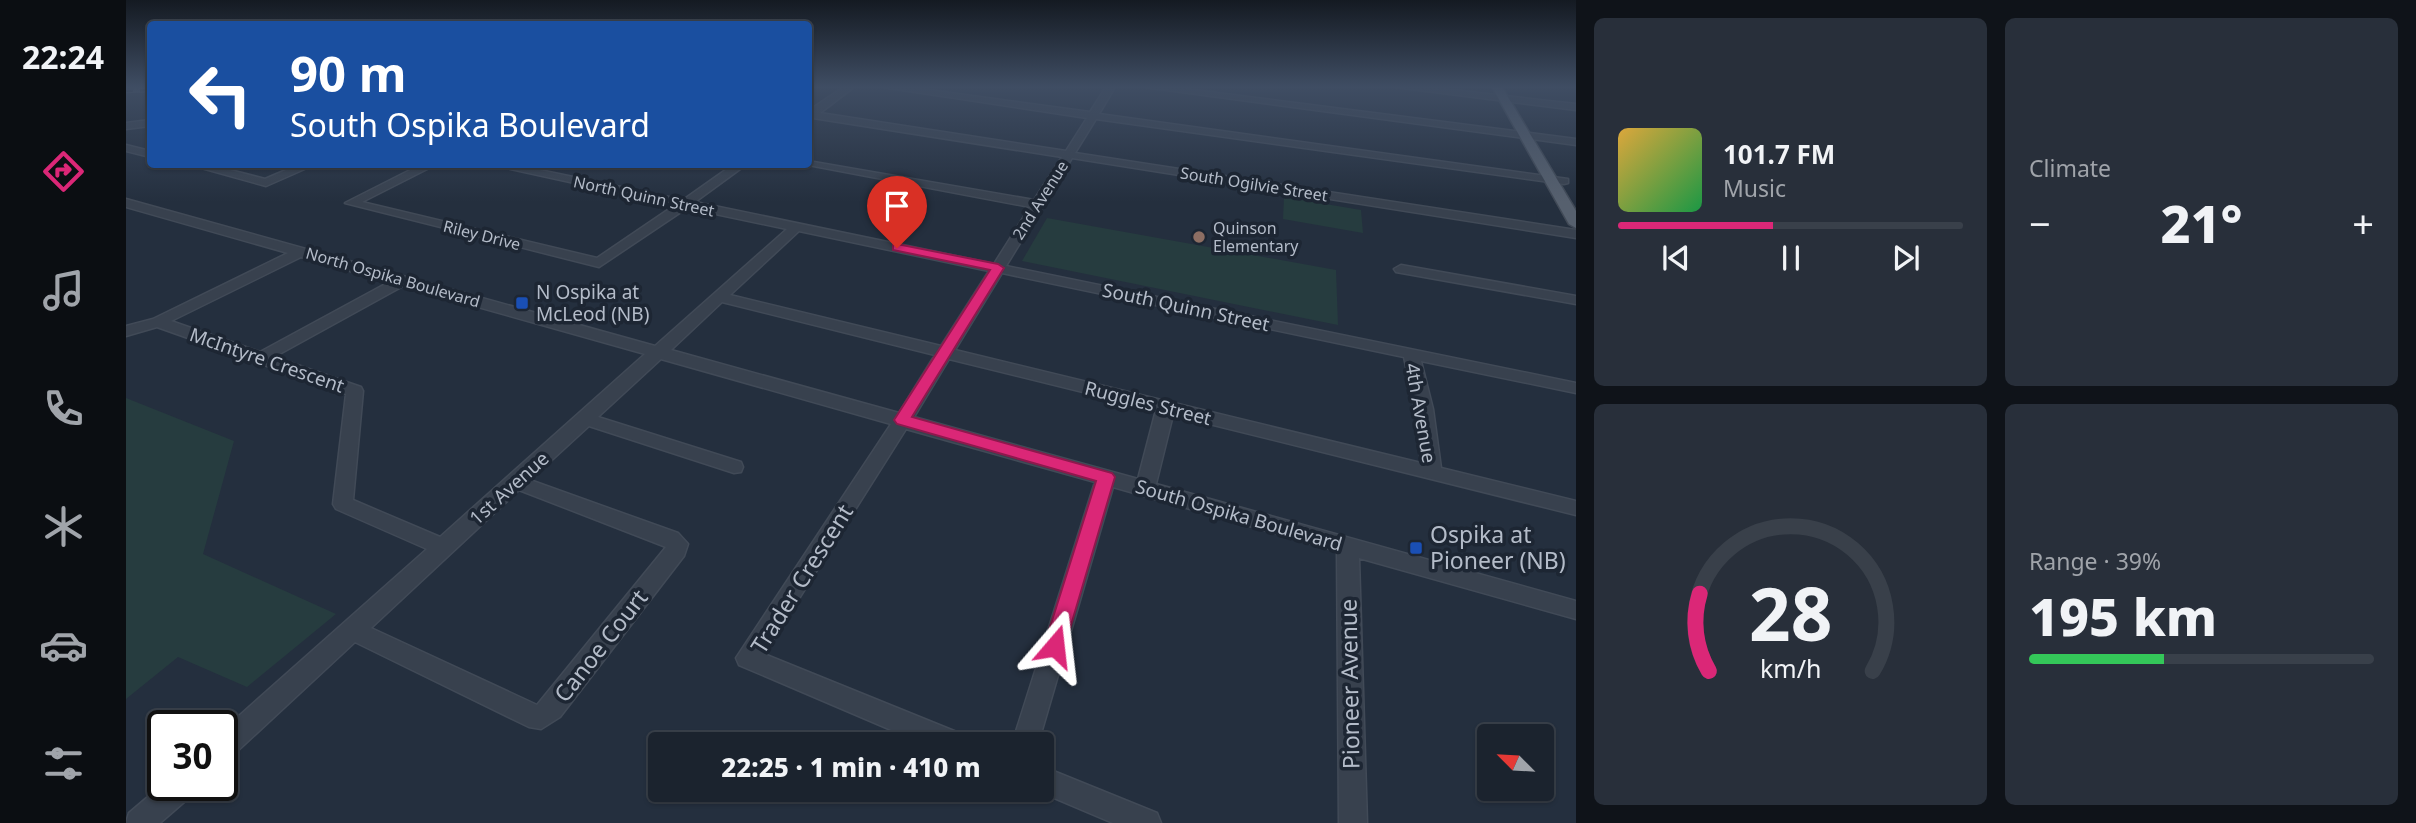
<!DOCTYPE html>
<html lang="en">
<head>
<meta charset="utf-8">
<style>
	:root { --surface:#1b232e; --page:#282f3a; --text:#f1f3f6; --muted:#a0a4aa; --line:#39404a; --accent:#db2777 }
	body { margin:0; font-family:"Noto Sans",sans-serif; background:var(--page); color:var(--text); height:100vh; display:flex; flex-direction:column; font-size:26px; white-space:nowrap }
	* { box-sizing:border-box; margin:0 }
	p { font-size:23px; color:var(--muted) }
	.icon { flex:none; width:38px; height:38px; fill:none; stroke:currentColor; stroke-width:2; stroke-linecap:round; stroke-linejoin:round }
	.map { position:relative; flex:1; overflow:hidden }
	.details { display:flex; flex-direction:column; gap:18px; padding:18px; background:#0f1319; width:840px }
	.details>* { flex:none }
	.hud { position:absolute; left:21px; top:21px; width:665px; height:147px; border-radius:7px; box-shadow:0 2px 5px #0004,0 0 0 2px var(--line); background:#1a4fa0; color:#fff; overflow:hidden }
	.needle { width:46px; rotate:294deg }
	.fabs { position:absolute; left:1351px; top:724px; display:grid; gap:14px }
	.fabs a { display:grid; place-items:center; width:77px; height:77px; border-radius:7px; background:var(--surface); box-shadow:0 2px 5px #0004,0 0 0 2px var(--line); font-size:35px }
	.speed { position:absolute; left:21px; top:710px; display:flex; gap:14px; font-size:35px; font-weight:700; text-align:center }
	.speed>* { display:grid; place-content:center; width:91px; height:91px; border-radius:50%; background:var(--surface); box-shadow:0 2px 5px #0004,0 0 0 2px var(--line); line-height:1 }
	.speed .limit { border:4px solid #111; border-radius:10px; background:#fff; color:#111 }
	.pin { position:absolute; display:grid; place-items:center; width:60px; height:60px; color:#fff; margin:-72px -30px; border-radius:50% 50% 50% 0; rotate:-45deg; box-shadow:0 0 7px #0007 }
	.pin .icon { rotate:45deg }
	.me { position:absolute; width:77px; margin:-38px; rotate:17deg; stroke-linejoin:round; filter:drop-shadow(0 0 5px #0008) }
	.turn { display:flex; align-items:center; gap:24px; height:147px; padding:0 28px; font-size:32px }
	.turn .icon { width:91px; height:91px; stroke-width:2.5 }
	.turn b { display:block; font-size:49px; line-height:60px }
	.big { font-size:52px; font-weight:800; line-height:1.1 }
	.details .tile { flex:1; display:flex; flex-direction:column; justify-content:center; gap:10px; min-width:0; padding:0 24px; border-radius:10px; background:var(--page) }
	.details .dial { align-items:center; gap:0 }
	.dial svg { height:182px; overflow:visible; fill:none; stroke:var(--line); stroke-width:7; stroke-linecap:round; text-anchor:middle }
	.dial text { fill:var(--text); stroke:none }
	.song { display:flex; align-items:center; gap:21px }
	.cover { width:84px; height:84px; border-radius:10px; background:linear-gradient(135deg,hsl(40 70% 55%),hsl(140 70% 35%)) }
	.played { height:7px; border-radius:4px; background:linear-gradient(90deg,var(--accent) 45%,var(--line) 45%) }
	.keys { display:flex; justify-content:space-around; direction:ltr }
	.heat { display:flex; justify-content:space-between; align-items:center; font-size:38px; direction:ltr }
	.charge { height:10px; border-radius:5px; background:linear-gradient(90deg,#34c759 39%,var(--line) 0) }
	.details .tiles { flex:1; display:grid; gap:18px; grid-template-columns:repeat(2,1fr) }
	.trip { position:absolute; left:522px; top:732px; width:406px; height:70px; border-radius:7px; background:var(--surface); box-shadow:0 2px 5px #0004,0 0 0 2px var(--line); font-weight:800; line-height:70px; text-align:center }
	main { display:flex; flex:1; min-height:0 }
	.dock { display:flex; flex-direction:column; width:126px; justify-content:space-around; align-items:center; background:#0b0e12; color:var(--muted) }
	.dock .icon { width:49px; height:49px }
	.dock .current { color:var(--accent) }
	.dock b { font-size:32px; color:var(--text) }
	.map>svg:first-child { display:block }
</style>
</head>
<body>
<main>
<nav class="dock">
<b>22:24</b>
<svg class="icon current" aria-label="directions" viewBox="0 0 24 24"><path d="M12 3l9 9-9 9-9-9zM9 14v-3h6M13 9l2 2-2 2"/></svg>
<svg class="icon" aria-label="music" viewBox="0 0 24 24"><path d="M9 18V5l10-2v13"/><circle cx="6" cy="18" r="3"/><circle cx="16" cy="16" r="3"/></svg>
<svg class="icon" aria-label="phone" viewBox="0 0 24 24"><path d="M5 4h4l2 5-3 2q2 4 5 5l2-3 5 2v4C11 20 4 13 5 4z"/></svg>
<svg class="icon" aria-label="climate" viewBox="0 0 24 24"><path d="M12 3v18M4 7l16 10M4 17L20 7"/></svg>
<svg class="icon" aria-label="car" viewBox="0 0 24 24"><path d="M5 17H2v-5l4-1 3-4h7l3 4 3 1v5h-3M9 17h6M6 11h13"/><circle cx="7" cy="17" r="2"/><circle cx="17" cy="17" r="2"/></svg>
<svg class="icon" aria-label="filters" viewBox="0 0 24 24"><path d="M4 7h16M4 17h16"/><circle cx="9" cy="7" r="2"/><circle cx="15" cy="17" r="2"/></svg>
</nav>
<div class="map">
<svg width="1450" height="823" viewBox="0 0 1450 823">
	<rect width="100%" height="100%" fill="#242f3e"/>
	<!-- green -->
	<g fill="#263c3f">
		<path d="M 1158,197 L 1235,210 L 1237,233 L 1157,219 Z"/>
		<path d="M 921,218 L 1210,270 L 1212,325 L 896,261 Z"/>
		<path d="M 0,398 L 108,441 L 77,554 L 210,614 L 121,687 L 52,657 L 0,699 Z"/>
	</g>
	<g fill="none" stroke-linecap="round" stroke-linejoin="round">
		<!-- minor casing -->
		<g stroke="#414a57" stroke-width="3">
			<g id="minor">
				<path d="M 718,87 L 728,87 L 694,113 L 940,151 L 961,118 L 756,87 L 781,87 L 964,112 L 980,87 L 989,87 L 973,114 L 1442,179 L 1442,183 L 1438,184 L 970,119 L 949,153 L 1450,230 L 1450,238 L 946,158 L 880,266 L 1450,383 L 1450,393 L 1295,361 L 1307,409 L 1315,468 L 1450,501 L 1450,515 L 1047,415 L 1030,484 L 1450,601 L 1450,619 L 1233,558 L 1241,823 L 1213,823 L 1211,551 L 987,487 L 912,744 L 886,744 L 969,482 L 780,429 L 638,654 L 838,735 L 842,744 L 798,744 L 613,665 L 610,658 L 765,424 L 535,359 L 472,417 L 615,462 L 617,467 L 615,472 L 608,473 L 463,426 L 404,480 L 552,533 L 562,544 L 558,556 L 434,717 L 415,729 L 403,727 L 229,642 L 105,757 L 96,761 L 96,731 L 301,549 L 210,509 L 207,504 L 220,394 L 31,327 L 0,336 L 0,326 L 27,319 L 162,253 L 0,207 L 0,199 L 529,346 L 661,229 L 561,208 L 473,267 L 219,203 L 296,164 L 311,164 L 236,202 L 471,258 L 549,205 L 362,164 L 385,164 L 557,200 L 608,164 L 621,164 L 569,202 L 868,264 L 904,207 L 677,164 L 682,164 L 682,161 L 908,200 L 936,157 L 687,118 L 682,120 L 682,111 ZM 673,231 L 863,271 L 815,346 L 604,295 ZM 175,257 L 263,282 L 134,352 L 45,321 ZM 876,273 L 1278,357 L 1289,409 L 1295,463 L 829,350 ZM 277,286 L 519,354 L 314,537 L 227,500 L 237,391 L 235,387 L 148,357 ZM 596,302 L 809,355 L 773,413 L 545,350 ZM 823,359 L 1030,410 L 1012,479 L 788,417 ZM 393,490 L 540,547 L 411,705 L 245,628 Z"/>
				<path d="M 1018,87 L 1045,87 L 1450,139 L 1450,145 Z"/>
				<path d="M 1269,87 L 1299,87 L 1450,104 L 1450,110 Z"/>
				<path d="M 24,120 L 24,126 L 0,129 L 0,123 Z"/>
				<path d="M 0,145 L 24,151 L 24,157 L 0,151 Z"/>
				<path d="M 61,164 L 81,164 L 139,179 L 174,164 L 190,164 L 140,186 Z"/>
				<path d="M 1275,265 L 1450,296 L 1450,304 L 1270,272 L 1268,269 Z"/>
				<path d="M 915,766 L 1031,813 L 1035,823 L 987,823 L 907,789 L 915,789 Z"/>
				<path d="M 37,784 L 69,786 L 65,796 L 34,823 L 0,823 L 3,813 Z"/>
			</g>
		</g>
		<!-- major casing -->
		<g stroke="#414a57" stroke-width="3">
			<path id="major" d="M 1366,87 L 1376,87 L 1450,211 L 1450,228 L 1443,224 Z"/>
		</g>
		<!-- minor -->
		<use href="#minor" fill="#38414e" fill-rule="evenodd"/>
		<!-- major -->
		<use href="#major" fill="#56606e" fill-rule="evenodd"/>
		<!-- rail casing -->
		<g stroke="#5a6575" stroke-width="4.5">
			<path id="rail" d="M 0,91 L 24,90"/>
		</g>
		<!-- rail -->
		<use href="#rail" stroke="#1d2633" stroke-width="2.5" stroke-dasharray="7" stroke-linecap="butt"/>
	</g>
	<!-- sky -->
	<linearGradient id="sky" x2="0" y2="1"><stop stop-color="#141a22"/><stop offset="0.43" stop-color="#3f4d63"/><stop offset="1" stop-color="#3f4d63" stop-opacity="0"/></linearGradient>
	<rect width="1450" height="202" fill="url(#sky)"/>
	<!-- route -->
	<path fill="#db2777" stroke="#8e194d" stroke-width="2" d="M 771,244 L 872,264 L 878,268 L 786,417 L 986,473 L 989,477 L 937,652 L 929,655 L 921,652 L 918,646 L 970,481 L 771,424 L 768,420 L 864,270 L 767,250 L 767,245 Z"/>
	<!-- markers -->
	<circle fill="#8d6e63" stroke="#1d2633" stroke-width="2.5" cx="1073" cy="237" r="7"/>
	<g fill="#1a4fb4" stroke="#1d2633" stroke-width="2.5">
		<rect x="389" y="296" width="14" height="14" rx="3.5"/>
		<rect x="1283" y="541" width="14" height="14" rx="3.5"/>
	</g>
	<g text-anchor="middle" stroke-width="7" stroke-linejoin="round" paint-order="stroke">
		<!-- far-street labels -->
		<g font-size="16" fill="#b4bcc9" stroke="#1d2633">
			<text transform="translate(1128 184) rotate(9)" y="6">South Ogilvie Street</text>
			<text transform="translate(518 196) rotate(12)" y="6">North Quinn Street</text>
			<text transform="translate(914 200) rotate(-58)" y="6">2nd Avenue</text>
			<text transform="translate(356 235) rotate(14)" y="6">Riley Drive</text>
			<text transform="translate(267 277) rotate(16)" y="6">North Ospika Boulevard</text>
		</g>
		<!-- far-poi labels -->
		<g font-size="16" fill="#b4bcc9" stroke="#1d2633" text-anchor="start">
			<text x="1087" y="234">Quinson<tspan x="1087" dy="18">Elementary</tspan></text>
		</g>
		<!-- poi labels -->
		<g font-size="19" fill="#b4bcc9" stroke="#1d2633" text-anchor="start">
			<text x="410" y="299">N Ospika at<tspan x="410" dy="22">McLeod (NB)</tspan></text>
		</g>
		<!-- street labels -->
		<g font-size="19" fill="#b4bcc9" stroke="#1d2633">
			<text transform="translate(1060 307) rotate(12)" y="7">South Quinn Street</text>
			<text transform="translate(141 360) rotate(19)" y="7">McIntyre Crescent</text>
			<text transform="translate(1022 403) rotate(14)" y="7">Ruggles Street</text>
			<text transform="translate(1295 413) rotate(80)" y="7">4th Avenue</text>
			<text transform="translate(383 488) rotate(-42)" y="7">1st Avenue</text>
			<text transform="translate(1113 515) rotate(16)" y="7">South Ospika Boulevard</text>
		</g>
		<!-- near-poi labels -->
		<g font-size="23" fill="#b4bcc9" stroke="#1d2633" text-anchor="start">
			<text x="1304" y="543">Ospika at<tspan x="1304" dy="26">Pioneer (NB)</tspan></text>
		</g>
		<!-- near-street labels -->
		<g font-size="23" fill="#b4bcc9" stroke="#1d2633">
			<text transform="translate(676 579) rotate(-58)" y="8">Trader Crescent</text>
			<text transform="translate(475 646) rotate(-52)" y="8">Canoe Court</text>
			<text transform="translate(1224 684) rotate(-91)" y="8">Pioneer Avenue</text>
		</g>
	</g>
</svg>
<div class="fabs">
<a><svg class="needle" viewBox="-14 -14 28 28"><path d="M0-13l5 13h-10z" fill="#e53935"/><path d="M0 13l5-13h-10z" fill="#a0a4aa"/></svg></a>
</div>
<div class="speed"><div class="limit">30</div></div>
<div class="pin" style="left:771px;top:248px;background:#d93025"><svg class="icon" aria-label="arrive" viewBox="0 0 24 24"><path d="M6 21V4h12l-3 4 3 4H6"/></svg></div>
<svg class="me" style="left:929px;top:646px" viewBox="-20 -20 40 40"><path d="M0-17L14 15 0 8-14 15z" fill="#db2777" stroke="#fff" stroke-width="4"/></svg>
<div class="trip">22:25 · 1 min · 410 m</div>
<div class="hud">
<div class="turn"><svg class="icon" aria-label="left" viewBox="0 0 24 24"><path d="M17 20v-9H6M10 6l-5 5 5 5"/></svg><div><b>90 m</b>South Ospika Boulevard</div></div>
</div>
</div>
<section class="details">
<div class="tiles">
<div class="tile">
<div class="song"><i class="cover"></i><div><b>101.7 FM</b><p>Music</p></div></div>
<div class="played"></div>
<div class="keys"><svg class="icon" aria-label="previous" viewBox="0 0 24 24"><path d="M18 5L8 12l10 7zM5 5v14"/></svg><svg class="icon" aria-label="pause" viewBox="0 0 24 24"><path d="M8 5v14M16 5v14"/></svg><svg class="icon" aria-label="next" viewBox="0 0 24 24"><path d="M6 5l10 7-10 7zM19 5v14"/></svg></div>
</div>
<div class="tile"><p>Climate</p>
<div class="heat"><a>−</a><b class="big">21°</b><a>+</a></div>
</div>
<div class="tile dial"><svg viewBox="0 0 100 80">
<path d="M14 69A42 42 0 1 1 86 69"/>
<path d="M14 69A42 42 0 0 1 10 35" stroke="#db2777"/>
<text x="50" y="56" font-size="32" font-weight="700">28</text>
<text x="50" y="72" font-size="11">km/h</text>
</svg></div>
<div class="tile"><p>Range · 39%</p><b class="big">195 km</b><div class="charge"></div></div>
</div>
</section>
</main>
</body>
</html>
